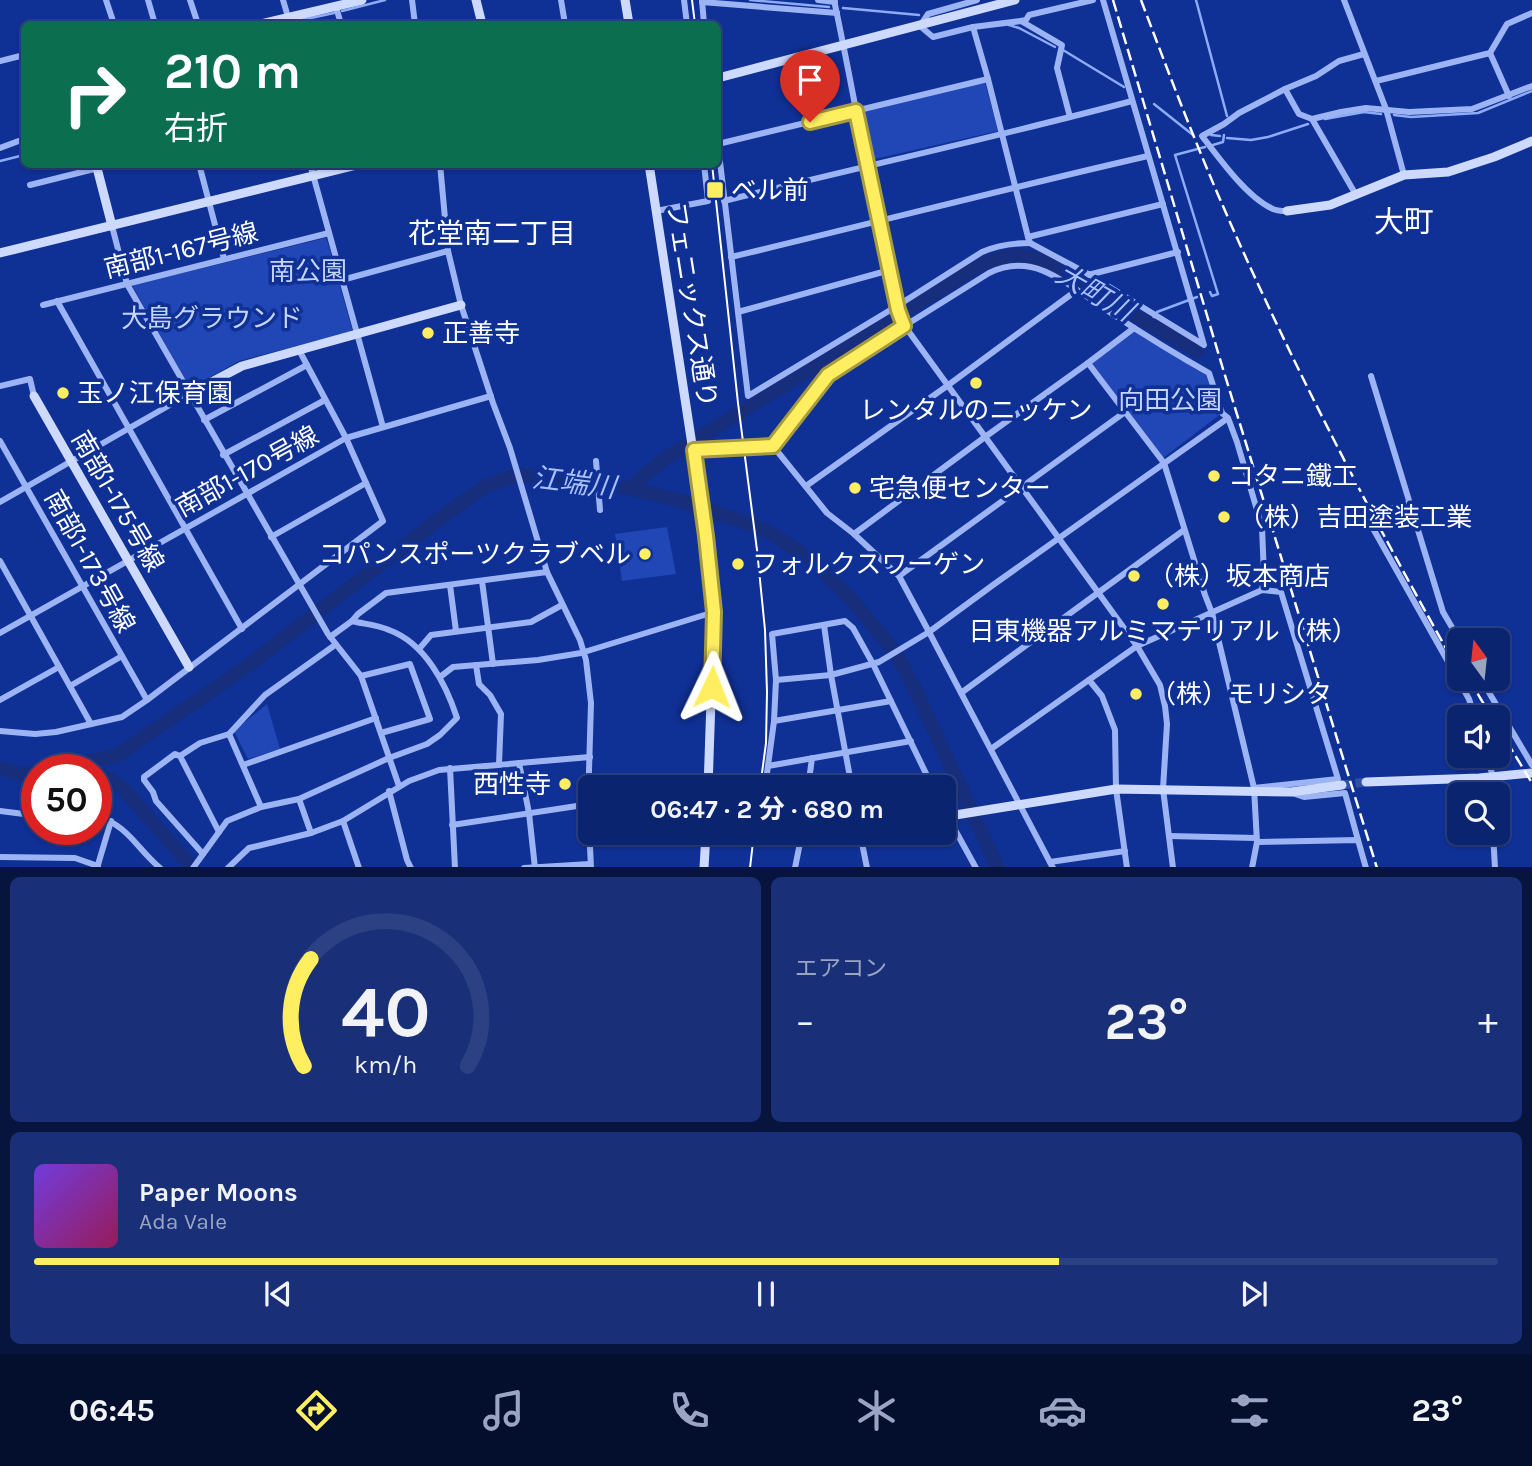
<!DOCTYPE html>
<html lang="ja">
<head>
<meta charset="utf-8">
<style>
	:root { --surface:#0b2470; --page:#193078; --text:#f1f3f6; --muted:#9aa4c3; --line:#2b4183; --accent:#ffef60 }
	body { margin:0; font-family:Karla,"Noto Sans JP",sans-serif; background:var(--page); color:var(--text); height:100vh; display:flex; flex-direction:column; font-size:26px; white-space:nowrap }
	* { box-sizing:border-box; margin:0 }
	p { font-size:23px; color:var(--muted) }
	.icon { flex:none; width:38px; height:38px; fill:none; stroke:currentColor; stroke-width:2; stroke-linecap:round; stroke-linejoin:round }
	.map { position:relative; height:867px; overflow:hidden }
	.sheet { display:flex; flex-direction:column; gap:10px; padding:10px; background:#06143e; flex:1 }
	.sheet>* { flex:none }
	.banner { position:absolute; left:21px; top:21px; width:700px; height:147px; border-radius:10px; box-shadow:0 2px 5px #0004,0 0 0 2px var(--line); background:#0b6e4f; color:#fff; overflow:hidden }
	.needle { width:46px; rotate:345deg }
	.buttons { position:absolute; left:1447px; top:628px; display:grid; gap:14px }
	.buttons a { display:grid; place-items:center; width:63px; height:63px; border-radius:10px; background:var(--surface); box-shadow:0 2px 5px #0004,0 0 0 2px var(--line); font-size:35px }
	.speed { position:absolute; left:21px; top:754px; display:flex; gap:14px; font-size:35px; font-weight:700; text-align:center }
	.speed>* { display:grid; place-content:center; width:91px; height:91px; border-radius:50%; background:var(--surface); box-shadow:0 2px 5px #0004,0 0 0 2px var(--line); line-height:1 }
	.speed .limit { border:10px solid #d22; background:#fff; color:#111 }
	.pin { position:absolute; display:grid; place-items:center; width:60px; height:60px; color:#fff; margin:-72px -30px; border-radius:50% 50% 50% 0; rotate:-45deg; box-shadow:0 0 7px #0007 }
	.pin .icon { rotate:45deg }
	.me { position:absolute; width:77px; margin:-38px; rotate:2deg; stroke-linejoin:round; filter:drop-shadow(0 0 5px #0008) }
	.turn { display:flex; align-items:center; gap:24px; height:147px; padding:0 28px; font-size:32px }
	.turn .icon { width:91px; height:91px; stroke-width:2.5 }
	.turn b { display:block; font-size:49px; line-height:60px }
	.big { font-size:52px; font-weight:700; line-height:1.1 }
	.sheet .card { flex:1; display:flex; flex-direction:column; justify-content:center; gap:10px; min-width:0; padding:0 24px; border-radius:10px; background:var(--page) }
	.sheet .dial { align-items:center; gap:0 }
	.dial svg { height:182px; overflow:visible; fill:none; stroke:var(--line); stroke-width:7; stroke-linecap:round; text-anchor:middle }
	.dial text { fill:var(--text); stroke:none }
	.song { display:flex; align-items:center; gap:21px }
	.cover { width:84px; height:84px; border-radius:10px; background:linear-gradient(135deg,hsl(260 70% 55%),hsl(330 70% 35%)) }
	.played { height:7px; border-radius:4px; background:linear-gradient(90deg,var(--accent) 70%,var(--line) 70%) }
	.keys { display:flex; justify-content:space-around; direction:ltr }
	.heat { display:flex; justify-content:space-between; align-items:center; font-size:38px; direction:ltr }
	.sheet .tiles { flex:1; display:grid; gap:10px; grid-template-columns:1fr 1fr }
	.card:last-child { grid-column:span 2 }
	.trip { position:absolute; left:578px; top:775px; width:378px; height:70px; border-radius:10px; background:var(--surface); box-shadow:0 2px 5px #0004,0 0 0 2px var(--line); font-weight:700; line-height:70px; text-align:center }
	.tab-bar { display:flex; height:112px; justify-content:space-around; align-items:center; background:#040e2d; color:var(--muted) }
	.tab-bar .icon { width:49px; height:49px }
	.tab-bar .current { color:var(--accent) }
	.tab-bar b { font-size:32px; color:var(--text) }
	.map>svg:first-child { display:block }
</style>
</head>
<body>
<div class="map">
<svg width="1532" height="868" viewBox="0 0 1532 868">
	<rect width="100%" height="100%" fill="#0f3095"/>
	<!-- green -->
	<g fill="#2047b5">
		<path d="M 985,82 L 998,131 L 870,160 L 860,113 Z"/>
		<path d="M 325,238 L 327,240 L 352,329 L 351,332 L 239,361 L 192,387 L 189,386 L 133,287 L 134,285 Z"/>
		<path d="M 1134,328 L 1209,373 L 1222,413 L 1163,458 L 1092,364 Z"/>
		<path d="M 667,527 L 676,574 L 622,581 L 615,534 Z"/>
		<path d="M 267,704 L 280,749 L 248,759 L 234,731 Z"/>
	</g>
	<g fill="none" stroke-linecap="round" stroke-linejoin="round">
		<!-- stream -->
		<g stroke="#8eabf8" stroke-width="2.5">
			<path d="M 750,0 L 829,7"/>
			<path d="M 1196,0 L 1227,116"/>
			<path d="M 843,8 L 919,15"/>
			<path d="M 342,11 L 385,0"/>
			<path d="M 283,24 L 334,13"/>
			<path d="M 1009,25 L 1019,28 L 1055,47"/>
			<path d="M 1063,50 L 1124,87"/>
			<path d="M 1154,104 L 1193,135"/>
			<path d="M 1394,115 L 1411,117 L 1478,113 L 1532,91"/>
			<path d="M 1325,119 L 1364,112 L 1381,114"/>
			<path d="M 1211,135 L 1220,136"/>
			<path d="M 1227,138 L 1251,140 L 1268,137 L 1308,124"/>
			<path d="M 1213,145 L 1223,142 L 1224,135"/>
			<path d="M 1205,147 L 1175,155 L 1218,294 L 1212,296 L 1210,292"/>
			<path d="M 0,161 L 24,155"/>
			<path d="M 1149,325 L 1157,312 L 1197,297"/>
		</g>
		<!-- river -->
		<g stroke="#162e7b" stroke-width="14">
			<path d="M 633,489 L 642,477 L 666,458 L 977,267 C 994,259 1010,253 1029,257 C 1055,262 1078,281 1100,295 C 1132,314 1165,333 1198,351"/>
			<path d="M 0,768 L 23,775 L 37,772"/>
			<path d="M 50,770 L 118,755 L 246,667 L 446,514 L 486,486 L 517,475 L 571,479 L 633,489 L 678,500 L 729,517 L 767,531 L 796,549 L 817,565 L 852,600 L 896,653 L 915,689 L 998,868"/>
			<path d="M 96,772 L 121,786 L 193,868"/>
		</g>
		<!-- secondary-tunnel -->
		<path stroke="#334fa5" stroke-width="9" stroke-dasharray="9 4.5" stroke-linecap="butt" d="M 1342,785 L 1366,782"/>
		<!-- street -->
		<g stroke="#9db4f4" stroke-width="6">
			<path d="M 106,0 L 114,24"/>
			<path d="M 148,0 L 155,24"/>
			<path d="M 190,0 L 198,24"/>
			<path d="M 283,0 L 288,17"/>
			<path d="M 412,0 L 415,24"/>
			<path d="M 561,0 L 565,24"/>
			<path d="M 684,0 L 687,24"/>
			<path d="M 702,0 L 704,24"/>
			<path d="M 818,0 L 835,2"/>
			<path d="M 834,0 C 851,79 864,158 882,237 C 889,266 892,298 904,325 L 1137,646 L 1160,685 L 1165,706 L 1167,724 L 1163,789 L 1173,868"/>
			<path d="M 977,0 L 928,14 L 920,26 L 933,37 L 973,27 L 1021,21 L 1026,20 L 1029,15 L 1093,0"/>
			<path d="M 1344,0 L 1386,109 L 1404,175"/>
			<path d="M 702,2 L 837,13"/>
			<path d="M 336,7 L 341,24"/>
			<path d="M 1021,21 L 1062,45 L 1057,68 L 1070,117"/>
			<path d="M 973,27 L 988,79 L 1028,237 L 1163,204"/>
			<path d="M 1490,53 L 1509,96"/>
			<path d="M 0,61 L 24,55"/>
			<path d="M 1376,81 L 1490,53 L 1507,24 L 1532,13"/>
			<path d="M 1285,89 L 1299,114 L 1312,119 L 1356,195"/>
			<path d="M 1312,119 L 1341,112 L 1366,108 L 1409,112 L 1472,109 L 1532,86"/>
			<path d="M 718,144 L 988,79"/>
			<path d="M 718,145 L 748,396 L 897,306 L 982,252 C 998,245 1012,243 1030,243 L 1028,237"/>
			<path d="M 0,148 L 24,139"/>
			<path d="M 199,164 L 224,259"/>
			<path d="M 310,164 L 383,427"/>
			<path d="M 440,164 L 448,251 L 461,305 L 493,403 L 510,448 L 547,572 L 580,640 L 586,660 L 591,703 L 588,804 L 591,868"/>
			<path d="M 30,185 L 114,164"/>
			<path d="M 724,201 C 860,167 997,137 1132,101"/>
			<path d="M 656,211 L 708,201 L 704,164"/>
			<path d="M 1287,211 C 1281,211 1276,211 1271,208 C 1246,196 1219,158 1202,136 L 1224,124 L 1239,113 L 1285,89 L 1316,76 L 1339,61 L 1364,54"/>
			<path d="M 112,226 L 127,284 L 328,634 L 361,676 L 399,786"/>
			<path d="M 1030,243 L 1090,275 L 1204,345 L 1103,0"/>
			<path d="M 731,257 C 870,224 1008,188 1148,156"/>
			<path d="M 1088,275 L 1178,252"/>
			<path d="M 342,280 L 448,251"/>
			<path d="M 57,301 L 242,629"/>
			<path d="M 43,305 L 329,233"/>
			<path d="M 738,312 L 890,270"/>
			<path d="M 1088,363 L 1164,463 L 1205,595 L 1212,613 L 1254,788 L 1257,842 L 1252,868"/>
			<path d="M 1371,376 L 1443,612 L 1460,641"/>
			<path d="M 0,386 L 30,379 L 34,396"/>
			<path d="M 1228,418 L 993,585 L 929,632 L 899,576 L 854,534 L 827,513 L 773,446 L 828,375 L 850,360 L 989,273 C 1003,266 1016,264 1031,267 C 1054,271 1091,300 1111,313 C 1143,334 1175,354 1209,373 L 1222,413 L 1228,418 L 1237,442 L 1262,527 L 1264,576 L 1262,590"/>
			<path d="M 204,420 L 307,365"/>
			<path d="M 0,441 L 147,700"/>
			<path d="M 694,450 L 773,446"/>
			<path d="M 223,455 L 325,400"/>
			<path d="M 596,461 L 600,510"/>
			<path d="M 806,486 L 947,386 L 1077,290"/>
			<path d="M 0,502 L 189,394"/>
			<path d="M 1410,503 L 1366,516 L 1469,699 L 1475,718"/>
			<path d="M 854,534 L 985,437 L 1088,363 L 1134,328"/>
			<path d="M 271,537 L 366,483"/>
			<path d="M 0,561 L 91,724"/>
			<path d="M 899,576 L 1125,412"/>
			<path d="M 482,581 L 493,664"/>
			<path d="M 450,585 L 456,631"/>
			<path d="M 352,621 L 358,614 L 386,593 L 547,572"/>
			<path d="M 824,625 L 831,675 L 852,788"/>
			<path d="M 0,633 L 346,438 L 491,396"/>
			<path d="M 419,649 L 431,635 L 531,622 L 562,605"/>
			<path d="M 476,665 L 479,684 L 490,695 L 501,714 L 499,764"/>
			<path d="M 361,676 L 410,664 L 430,719 L 381,733"/>
			<path d="M 440,677 L 453,667 L 538,660 L 581,653 L 714,612"/>
			<path d="M 1481,679 L 1532,765"/>
			<path d="M 776,680 L 831,675 L 879,662 L 929,632 L 1053,868"/>
			<path d="M 1089,680 L 1102,696 L 1115,730 L 1116,789 L 1127,868"/>
			<path d="M 70,686 L 122,656"/>
			<path d="M 961,693 L 1184,530"/>
			<path d="M 0,700 L 59,667"/>
			<path d="M 774,721 L 891,701"/>
			<path d="M 0,731 L 35,734 L 56,732 L 122,717 L 147,700 L 383,521 L 346,438 L 299,350"/>
			<path d="M 229,734 L 261,807"/>
			<path d="M 991,749 L 1137,646 L 1262,590 L 1281,592 L 1338,779 L 1254,788"/>
			<path d="M 180,756 L 175,754 L 144,777 L 144,780 L 153,792 L 156,801 L 203,854"/>
			<path d="M 1487,756 L 1493,777"/>
			<path d="M 519,763 L 529,813 L 535,868"/>
			<path d="M 243,765 L 376,718"/>
			<path d="M 768,766 L 911,741"/>
			<path d="M 450,768 L 455,868"/>
			<path d="M 1489,777 L 1491,794"/>
			<path d="M 765,788 L 774,721 L 776,680 L 772,634 L 845,621 L 853,628 L 873,664 L 933,788"/>
			<path d="M 808,788 L 812,758"/>
			<path d="M 871,788 L 928,777"/>
			<path d="M 389,791 L 407,860 L 411,868"/>
			<path d="M 1292,793 L 1304,797 L 1345,793 L 1358,840"/>
			<path d="M 299,799 L 311,833"/>
			<path d="M 943,808 L 976,868"/>
			<path d="M 0,811 L 24,814 L 37,813"/>
			<path d="M 96,815 C 129,827 135,846 160,868"/>
			<path d="M 343,821 L 359,868"/>
			<path d="M 452,825 L 590,804"/>
			<path d="M 219,832 L 180,756 L 200,743 L 229,734 L 265,695 L 335,645"/>
			<path d="M 860,833 L 867,868"/>
			<path d="M 1493,833 L 1495,868"/>
			<path d="M 1169,836 L 1256,838"/>
			<path d="M 1257,842 L 1358,840 L 1366,868"/>
			<path d="M 0,857 L 75,858 L 98,866"/>
			<path d="M 1050,862 L 1125,851"/>
			<path d="M 97,868 L 111,821"/>
			<path d="M 193,868 L 227,821 L 261,807 L 299,799 L 389,758 L 427,744 L 440,735 L 457,718 C 446,684 425,643 389,630 C 378,625 364,624 352,621 L 330,637"/>
			<path d="M 228,868 L 249,848 L 311,833 L 343,821 L 409,781 L 439,770 L 590,757"/>
			<path d="M 524,868 L 590,864"/>
			<path d="M 795,868 L 802,833"/>
		</g>
		<!-- secondary -->
		<g stroke="#cdd9fd" stroke-width="9">
			<path d="M 476,0 L 482,24"/>
			<path d="M 625,0 L 629,24"/>
			<path d="M 261,24 L 362,0"/>
			<path d="M 718,78 L 1015,0"/>
			<path d="M 96,164 L 112,226"/>
			<path d="M 649,164 L 706,536 L 714,612 L 708,788"/>
			<path d="M 1287,211 L 1330,205 L 1404,175 L 1448,172 L 1494,157 L 1532,141"/>
			<path d="M 0,253 L 361,164"/>
			<path d="M 189,394 L 242,366 L 461,305"/>
			<path d="M 34,396 L 189,667"/>
			<path d="M 1366,782 L 1479,778 L 1532,773"/>
			<path d="M 943,817 L 1116,789 L 1291,792 L 1342,785"/>
			<path d="M 704,868 L 706,833"/>
		</g>
		<!-- tram -->
		<g stroke="#fff" stroke-width="2">
			<path d="M 692,0 L 695,24"/>
			<path d="M 712,164 L 738,403 L 757,550 L 765,630 L 767,692 L 766,743 L 760,788"/>
			<path d="M 750,868 L 754,833"/>
		</g>
		<!-- rail -->
		<g stroke="#fff" stroke-width="2.5" stroke-dasharray="12 5" stroke-linecap="butt">
			<path d="M 1113,0 L 1223,369 L 1377,868"/>
			<path d="M 1141,0 C 1166,66 1191,132 1219,197 C 1290,361 1372,518 1460,673"/>
			<path d="M 1469,679 L 1492,718"/>
			<path d="M 1498,727 L 1532,783"/>
		</g>
	</g>
	<g fill="none" stroke-linecap="round" stroke-linejoin="round">
		<!-- route casing -->
		<g stroke="#a69b3e" stroke-width="18">
			<path id="route" d="M 712,687 L 714,612 L 706,536 L 694,450 L 773,446 L 828,375 L 904,326 L 898,310 L 856,111 L 810,122"/>
		</g>
		<!-- route -->
		<use href="#route" stroke="#ffef60" stroke-width="12"/>
	</g>
	<!-- markers -->
	<g fill="#ffef60" stroke="#0f3095" stroke-width="2.5">
		<rect x="706" y="181" width="18" height="18" rx="3.5"/>
		<circle cx="428" cy="333" r="7"/>
		<circle cx="976" cy="383" r="7"/>
		<circle cx="63" cy="393" r="7"/>
		<circle cx="1214" cy="476" r="7"/>
		<circle cx="855" cy="488" r="7"/>
		<circle cx="1224" cy="517" r="7"/>
		<circle cx="645" cy="554" r="7"/>
		<circle cx="738" cy="564" r="7"/>
		<circle cx="1134" cy="576" r="7"/>
		<circle cx="1163" cy="604" r="7"/>
		<circle cx="1136" cy="694" r="7"/>
		<circle cx="565" cy="784" r="7"/>
	</g>
	<g text-anchor="middle" stroke-width="7" stroke-linejoin="round" paint-order="stroke">
		<!-- poi labels -->
		<g font-size="26" fill="#fff" stroke="#0f3095" text-anchor="start">
			<text x="731" y="199">ベル前</text>
			<text x="442" y="342">正善寺</text>
			<text x="77" y="402">玉ノ江保育園</text>
			<text x="976" y="419" text-anchor="middle">レンタルのニッケン</text>
			<text x="1228" y="485">コタニ鐵工</text>
			<text x="869" y="497">宅急便センター</text>
			<text x="1238" y="526">（株）吉田塗装工業</text>
			<text x="631" y="563" text-anchor="end">コパンスポーツクラブベル</text>
			<text x="752" y="573">フォルクスワーゲン</text>
			<text x="1148" y="585">（株）坂本商店</text>
			<text x="1163" y="640" text-anchor="middle">日東機器アルミマテリアル（株）</text>
			<text x="1150" y="703">（株）モリシタ</text>
			<text x="551" y="793" text-anchor="end">西性寺</text>
		</g>
		<!-- street labels -->
		<g font-size="26" fill="#fff" stroke="#0f3095">
			<text transform="translate(181 250) rotate(-14)" y="9">南部1-167号線</text>
			<text transform="translate(692 305) rotate(81)" y="9">フェニックス通り</text>
			<text transform="translate(247 471) rotate(-29)" y="9">南部1-170号線</text>
			<text transform="translate(118 501) rotate(60)" y="9">南部1-175号線</text>
			<text transform="translate(90 561) rotate(61)" y="9">南部1-173号線</text>
		</g>
		<!-- park labels -->
		<g font-size="26" fill="#c5d4fe" stroke="#0f3095">
			<text x="308" y="280">南公園</text>
			<text x="212" y="327">大島グラウンド</text>
			<text x="1170" y="409">向田公園</text>
		</g>
		<!-- neighbourhood labels -->
		<g font-size="28" fill="#fff" stroke="#0f3095">
			<text x="492" y="243">花堂南二丁目</text>
		</g>
		<!-- water labels -->
		<g font-size="28" font-style="italic" fill="#a9bffb" stroke="#0f3095">
			<text transform="translate(1095 292) rotate(30)" y="10">大町川</text>
			<text transform="translate(574 482) rotate(7)" y="10">江端川</text>
		</g>
		<!-- quarter labels -->
		<g font-size="30" fill="#fff" stroke="#0f3095">
			<text x="1404" y="232">大町</text>
		</g>
	</g>
</svg>
<div class="buttons">
<a><svg class="needle" viewBox="-14 -14 28 28"><path d="M0-13l5 13h-10z" fill="#e53935"/><path d="M0 13l5-13h-10z" fill="#9aa4c3"/></svg></a>
<a><svg class="icon" aria-label="sound" viewBox="0 0 24 24"><path d="M4 9h4l5-4v14l-5-4H4zM17 9q2 3 0 6"/></svg></a>
<a><svg class="icon" aria-label="search" viewBox="0 0 24 24"><circle cx="10" cy="10" r="6"/><path d="M15 15l6 6"/></svg></a>
</div>
<div class="speed"><div class="limit">50</div></div>
<div class="pin" style="left:810px;top:122px;background:#d93025"><svg class="icon" aria-label="arrive" viewBox="0 0 24 24"><path d="M6 21V4h12l-3 4 3 4H6"/></svg></div>
<svg class="me" style="left:712px;top:687px" viewBox="-20 -20 40 40"><path d="M0-17L14 15 0 8-14 15z" fill="#ffef60" stroke="#fff" stroke-width="4"/></svg>
<div class="trip">06:47 · 2 分 · 680 m</div>
<div class="banner">
<div class="turn"><svg class="icon" aria-label="right" viewBox="0 0 24 24"><path d="M7 20v-9h11M14 6l5 5-5 5"/></svg><div><b>210 m</b>右折</div></div>
</div>
</div>
<section class="sheet">
<div class="tiles">
<div class="card dial"><svg viewBox="0 0 100 80">
<path d="M14 69A42 42 0 1 1 86 69"/>
<path d="M14 69A42 42 0 0 1 17 22" stroke="#ffef60"/>
<text x="50" y="56" font-size="32" font-weight="700">40</text>
<text x="50" y="72" font-size="11">km/h</text>
</svg></div>
<div class="card"><p>エアコン</p>
<div class="heat"><a>−</a><b class="big">23°</b><a>+</a></div>
</div>
<div class="card">
<div class="song"><i class="cover"></i><div><b>Paper Moons</b><p>Ada Vale</p></div></div>
<div class="played"></div>
<div class="keys"><svg class="icon" aria-label="previous" viewBox="0 0 24 24"><path d="M18 5L8 12l10 7zM5 5v14"/></svg><svg class="icon" aria-label="pause" viewBox="0 0 24 24"><path d="M8 5v14M16 5v14"/></svg><svg class="icon" aria-label="next" viewBox="0 0 24 24"><path d="M6 5l10 7-10 7zM19 5v14"/></svg></div>
</div>
</div>
</section>
<nav class="tab-bar">
<b>06:45</b>
<svg class="icon current" aria-label="directions" viewBox="0 0 24 24"><path d="M12 3l9 9-9 9-9-9zM9 14v-3h6M13 9l2 2-2 2"/></svg>
<svg class="icon" aria-label="music" viewBox="0 0 24 24"><path d="M9 18V5l10-2v13"/><circle cx="6" cy="18" r="3"/><circle cx="16" cy="16" r="3"/></svg>
<svg class="icon" aria-label="phone" viewBox="0 0 24 24"><path d="M5 4h4l2 5-3 2q2 4 5 5l2-3 5 2v4C11 20 4 13 5 4z"/></svg>
<svg class="icon" aria-label="climate" viewBox="0 0 24 24"><path d="M12 3v18M4 7l16 10M4 17L20 7"/></svg>
<svg class="icon" aria-label="car" viewBox="0 0 24 24"><path d="M5 17H2v-5l4-1 3-4h7l3 4 3 1v5h-3M9 17h6M6 11h13"/><circle cx="7" cy="17" r="2"/><circle cx="17" cy="17" r="2"/></svg>
<svg class="icon" aria-label="filters" viewBox="0 0 24 24"><path d="M4 7h16M4 17h16"/><circle cx="9" cy="7" r="2"/><circle cx="15" cy="17" r="2"/></svg>
<b>23°</b>
</nav>
</body>
</html>
